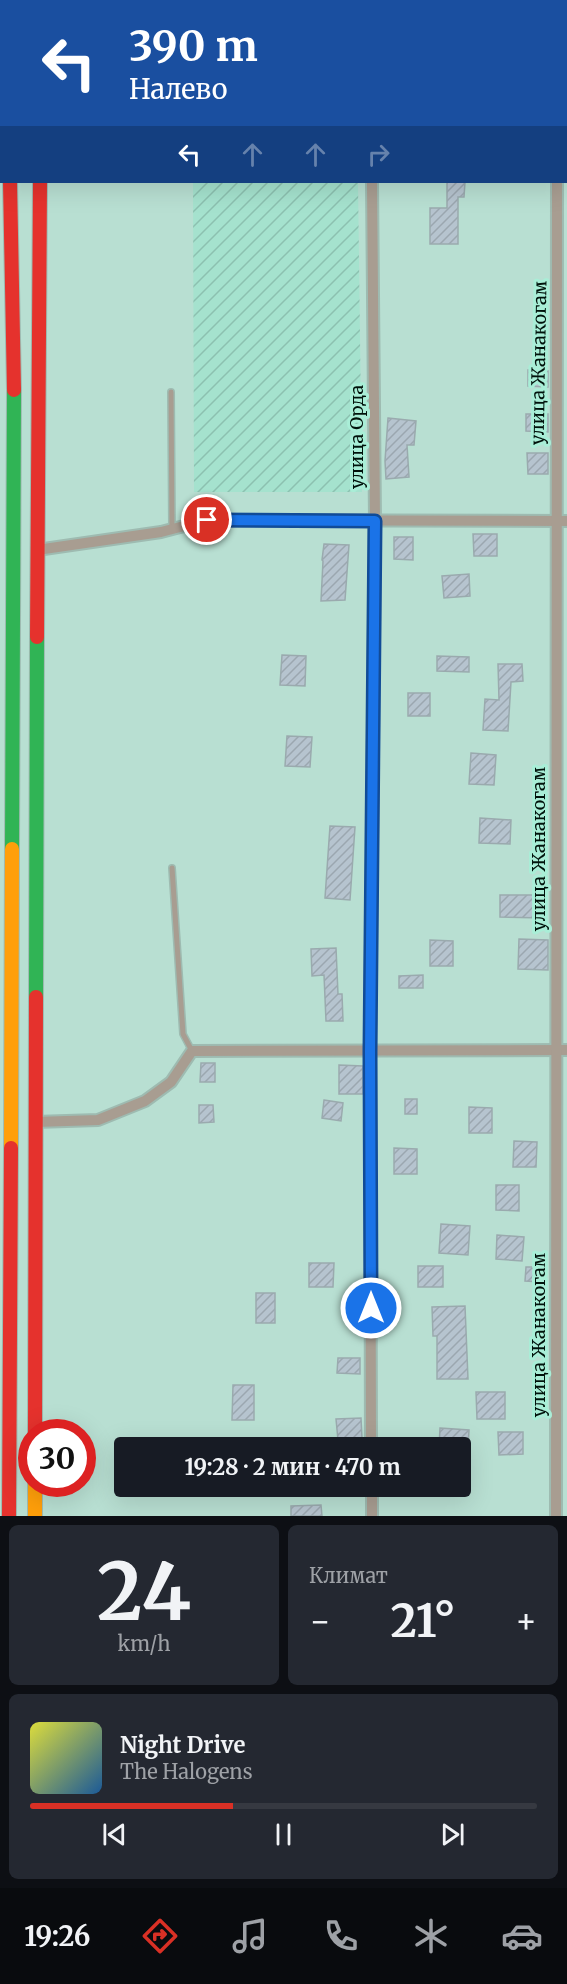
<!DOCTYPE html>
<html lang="ru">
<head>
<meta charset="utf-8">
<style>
	:root { --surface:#171b24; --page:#242831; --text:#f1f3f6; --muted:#9ea1a6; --line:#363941; --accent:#d93025 }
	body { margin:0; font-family:Merriweather,serif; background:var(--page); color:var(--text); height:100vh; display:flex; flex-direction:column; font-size:22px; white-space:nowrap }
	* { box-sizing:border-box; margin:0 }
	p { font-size:20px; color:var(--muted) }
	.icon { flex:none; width:33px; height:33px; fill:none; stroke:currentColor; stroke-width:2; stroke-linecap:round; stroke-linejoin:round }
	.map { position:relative; height:1516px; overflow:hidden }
	.panel { display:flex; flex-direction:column; gap:9px; padding:9px; background:#0d0f14; flex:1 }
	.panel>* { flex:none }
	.guide { position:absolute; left:0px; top:0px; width:567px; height:183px; box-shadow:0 6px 24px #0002; background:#1a4fa0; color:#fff; overflow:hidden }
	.speed { position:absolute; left:18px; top:1419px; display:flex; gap:12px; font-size:30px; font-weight:700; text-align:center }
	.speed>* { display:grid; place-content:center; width:78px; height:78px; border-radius:50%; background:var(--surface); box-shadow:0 6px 24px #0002; line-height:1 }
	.speed .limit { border:9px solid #d22; background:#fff; color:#111 }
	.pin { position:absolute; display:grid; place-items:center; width:51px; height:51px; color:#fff; margin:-26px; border:3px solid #fff; border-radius:50%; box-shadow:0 2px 6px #0007 }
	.me { position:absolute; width:66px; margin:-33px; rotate:0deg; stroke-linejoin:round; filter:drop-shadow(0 0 4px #0008) }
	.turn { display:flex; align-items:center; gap:21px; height:126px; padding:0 30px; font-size:27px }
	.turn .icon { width:78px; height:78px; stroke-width:2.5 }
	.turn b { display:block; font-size:42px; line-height:51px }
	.lanes { display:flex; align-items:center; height:57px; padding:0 30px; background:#0003; justify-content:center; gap:30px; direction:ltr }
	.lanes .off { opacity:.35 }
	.big { font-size:45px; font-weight:700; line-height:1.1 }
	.panel .widget { flex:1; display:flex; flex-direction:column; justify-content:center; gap:9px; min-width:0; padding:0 21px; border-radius:9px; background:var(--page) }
	.panel .dial { align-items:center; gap:0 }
	.dial b { font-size:78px; line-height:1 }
	.song { display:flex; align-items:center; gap:18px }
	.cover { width:72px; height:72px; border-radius:9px; background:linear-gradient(135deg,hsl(60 70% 55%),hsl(210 70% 35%)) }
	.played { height:6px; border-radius:3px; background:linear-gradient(90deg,var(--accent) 40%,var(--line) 40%) }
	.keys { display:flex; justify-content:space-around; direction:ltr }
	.heat { display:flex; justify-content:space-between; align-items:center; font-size:33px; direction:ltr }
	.panel .tiles { flex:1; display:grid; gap:9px; grid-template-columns:1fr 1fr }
	.widget:last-child { grid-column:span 2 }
	.trip { position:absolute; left:114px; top:1437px; width:357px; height:60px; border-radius:6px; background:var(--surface); box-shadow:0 6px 24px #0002; font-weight:700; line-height:60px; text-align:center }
	.tabs { display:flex; height:96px; justify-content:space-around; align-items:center; background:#090b0e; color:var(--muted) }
	.tabs .icon { width:42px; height:42px }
	.tabs .on { color:var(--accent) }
	.tabs b { font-size:27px; color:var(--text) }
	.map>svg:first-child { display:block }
</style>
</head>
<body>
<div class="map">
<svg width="567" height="1516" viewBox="0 0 567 1516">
	<defs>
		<pattern id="industrial-furrows" width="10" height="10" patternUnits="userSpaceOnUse" patternTransform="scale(1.5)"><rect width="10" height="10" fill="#a5e2ce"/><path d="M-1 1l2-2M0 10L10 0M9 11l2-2" fill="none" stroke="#8cc1b0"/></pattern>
		<pattern id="building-hatch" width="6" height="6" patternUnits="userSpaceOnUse" patternTransform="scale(1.5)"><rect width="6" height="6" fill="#b6c4cf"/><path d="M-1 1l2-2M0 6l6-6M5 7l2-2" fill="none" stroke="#9ba7b0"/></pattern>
	</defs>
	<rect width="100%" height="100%" fill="#b8dfd2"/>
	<!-- industrial -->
	<g fill="url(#industrial-furrows)">
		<path d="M 195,0 L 357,0 L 357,1 L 195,2 Z"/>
		<path d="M 193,182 L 358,182 L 362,492 L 194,492 Z"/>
	</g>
	<!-- building -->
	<g fill="url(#building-hatch)" stroke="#9aaaae" stroke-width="1.5">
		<path d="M 447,182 L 465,182 L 464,197 L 458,197 L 458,244 L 430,244 L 430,208 L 447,208 Z"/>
		<path d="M 528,370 L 548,371 L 548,387 L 528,386 Z"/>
		<path d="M 526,414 L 548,414 L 548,432 L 526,431 Z"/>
		<path d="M 388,418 L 416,421 L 414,445 L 407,445 L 409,477 L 386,479 L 385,461 Z"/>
		<path d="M 527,453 L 548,453 L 548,474 L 528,474 Z"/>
		<path d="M 473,534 L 497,534 L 497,556 L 474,556 Z"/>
		<path d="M 394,537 L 413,537 L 413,560 L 394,559 Z"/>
		<path d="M 324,544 L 349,545 L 345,600 L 321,601 L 323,561 L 322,560 Z"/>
		<path d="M 469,574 L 470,596 L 444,598 L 442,576 Z"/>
		<path d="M 282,655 L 306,656 L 305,686 L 280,685 Z"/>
		<path d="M 437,656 L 469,657 L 469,672 L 437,671 Z"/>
		<path d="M 498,664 L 522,664 L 523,681 L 511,682 L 508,731 L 483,730 L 485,699 L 499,700 Z"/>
		<rect x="408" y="693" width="22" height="23"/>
		<path d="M 287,736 L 312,737 L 310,767 L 285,766 Z"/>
		<path d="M 471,753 L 496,755 L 494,785 L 469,784 Z"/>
		<path d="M 480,818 L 511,820 L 510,844 L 479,843 Z"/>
		<path d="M 330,826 L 355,827 L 350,900 L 325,898 Z"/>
		<path d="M 500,895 L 544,895 L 544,918 L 500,917 Z"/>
		<path d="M 519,939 L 548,940 L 548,970 L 518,969 Z"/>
		<path d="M 430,940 L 453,941 L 453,966 L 430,966 Z"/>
		<path d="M 336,948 L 338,994 L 342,994 L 343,1021 L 326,1021 L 324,975 L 312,976 L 311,949 Z"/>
		<path d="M 423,975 L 423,988 L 399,988 L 399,976 Z"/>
		<path d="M 201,1063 L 215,1063 L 215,1082 L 200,1082 Z"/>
		<path d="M 339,1065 L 363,1066 L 363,1094 L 339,1094 Z"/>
		<rect x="405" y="1099" width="12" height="15"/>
		<path d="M 324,1100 L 343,1103 L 341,1121 L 322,1118 Z"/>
		<path d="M 199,1105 L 213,1105 L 214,1122 L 199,1123 Z"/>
		<path d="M 469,1107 L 492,1108 L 492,1133 L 469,1133 Z"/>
		<path d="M 514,1141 L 537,1142 L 536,1167 L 513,1167 Z"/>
		<path d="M 394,1148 L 417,1149 L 417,1174 L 394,1174 Z"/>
		<path d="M 496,1185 L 519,1185 L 519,1211 L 496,1210 Z"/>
		<path d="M 441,1224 L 470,1226 L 468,1255 L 439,1253 Z"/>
		<path d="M 497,1235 L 524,1237 L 522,1261 L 496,1259 Z"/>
		<path d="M 309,1263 L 334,1263 L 333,1287 L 309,1287 Z"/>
		<rect x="418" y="1266" width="25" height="21"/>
		<path d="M 526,1267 L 543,1267 L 542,1282 L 525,1281 Z"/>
		<rect x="256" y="1293" width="19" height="30"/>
		<path d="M 465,1306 L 468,1379 L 437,1379 L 437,1336 L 433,1336 L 432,1307 Z"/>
		<path d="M 338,1358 L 360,1358 L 360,1374 L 337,1373 Z"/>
		<path d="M 233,1385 L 254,1385 L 254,1420 L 232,1420 Z"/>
		<path d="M 476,1392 L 505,1392 L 505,1419 L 477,1419 Z"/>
		<path d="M 361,1418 L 362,1439 L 338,1440 L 336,1419 Z"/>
		<path d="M 440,1428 L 469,1430 L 468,1448 L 439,1448 Z"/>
		<path d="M 498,1432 L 523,1432 L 523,1454 L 499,1455 Z"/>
		<path d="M 321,1505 L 322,1516 L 291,1516 L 291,1506 Z"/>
	</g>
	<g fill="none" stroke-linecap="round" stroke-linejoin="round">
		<!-- lane casing -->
		<g stroke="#9ebbb1" stroke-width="8">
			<g id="lane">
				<path d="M 171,392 L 172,529"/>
				<path d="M 172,868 L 183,1034 L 192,1051"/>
			</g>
		</g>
		<!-- street casing -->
		<g stroke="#9ebbb1" stroke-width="14">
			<g id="street">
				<path d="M 371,0 L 371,2"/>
				<path d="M 559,2 L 559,0"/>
				<path d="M 37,550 L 161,532 L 207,520 L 567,521"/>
				<path d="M 35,1122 L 98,1120 L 145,1101 L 171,1082 L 192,1051 L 567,1050"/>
				<path d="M 371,1448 L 370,1051 L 375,521 L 372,182"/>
				<path d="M 372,1486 L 372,1516"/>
				<path d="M 556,1516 C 556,1071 553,626 557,182"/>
			</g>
		</g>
		<!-- fast casing -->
		<g stroke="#9ebbb1" stroke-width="16">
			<g id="fast">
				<path d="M 12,849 L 14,390"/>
				<path d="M 36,997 L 37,637"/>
			</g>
		</g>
		<!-- slow casing -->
		<g stroke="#9ebbb1" stroke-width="16">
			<g id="slow">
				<path d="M 8,0 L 8,2"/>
				<path d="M 41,0 L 41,2"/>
				<path d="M 11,1148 L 12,849"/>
				<path d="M 35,1484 L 35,1516"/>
			</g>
		</g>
		<!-- jam casing -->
		<g stroke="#9ebbb1" stroke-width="16">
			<g id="jam">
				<path d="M 10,182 L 14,390"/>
				<path d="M 37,637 L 40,182"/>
				<path d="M 35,1432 L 36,997"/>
				<path d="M 9,1516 L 11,1148"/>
			</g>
		</g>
		<!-- lane -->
		<use href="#lane" stroke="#a89d91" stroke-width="5"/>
		<!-- street -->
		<use href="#street" stroke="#a89d91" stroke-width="10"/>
		<!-- fast -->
		<use href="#fast" stroke="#30b455" stroke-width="14"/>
		<!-- slow -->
		<use href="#slow" stroke="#ff9f0a" stroke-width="14"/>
		<!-- jam -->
		<use href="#jam" stroke="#e5322d" stroke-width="14"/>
	</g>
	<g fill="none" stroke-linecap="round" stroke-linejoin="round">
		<!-- route casing -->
		<g stroke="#114b97" stroke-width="15">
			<path id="route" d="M 207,520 L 375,521 L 370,1052 L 371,1308"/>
		</g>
		<!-- route -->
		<use href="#route" stroke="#1a73e8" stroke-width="10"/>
	</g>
	<g text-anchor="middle" stroke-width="6" stroke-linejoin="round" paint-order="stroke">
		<!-- street labels -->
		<g font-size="18" fill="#00120b" stroke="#a9eed7">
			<text transform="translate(539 363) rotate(-89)" y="6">улица Жанакогам</text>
			<text transform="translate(357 437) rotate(-90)" y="6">улица Орда</text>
			<text transform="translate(539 849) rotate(-90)" y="6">улица Жанакогам</text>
			<text transform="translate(539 1335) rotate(-90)" y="6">улица Жанакогам</text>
		</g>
	</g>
</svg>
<div class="speed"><div class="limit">30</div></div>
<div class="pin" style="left:207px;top:520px;background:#d93025"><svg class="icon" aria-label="arrive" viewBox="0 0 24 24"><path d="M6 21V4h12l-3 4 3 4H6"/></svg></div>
<svg class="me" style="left:371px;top:1308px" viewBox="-20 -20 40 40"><circle r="17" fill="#1a73e8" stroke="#fff" stroke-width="3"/><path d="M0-11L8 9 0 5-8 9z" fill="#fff"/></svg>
<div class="trip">19:28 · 2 мин · 470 m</div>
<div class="guide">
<div class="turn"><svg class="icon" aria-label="left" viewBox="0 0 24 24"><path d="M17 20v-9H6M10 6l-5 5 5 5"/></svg><div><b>390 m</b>Налево</div></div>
<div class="lanes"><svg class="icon" aria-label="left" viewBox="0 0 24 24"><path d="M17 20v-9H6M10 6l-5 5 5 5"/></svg><svg class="icon off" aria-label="ahead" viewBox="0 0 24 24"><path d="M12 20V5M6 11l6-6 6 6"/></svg><svg class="icon off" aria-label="ahead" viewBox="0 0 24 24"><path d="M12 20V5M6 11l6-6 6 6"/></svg><svg class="icon off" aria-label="right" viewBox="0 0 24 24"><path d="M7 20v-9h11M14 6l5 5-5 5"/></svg></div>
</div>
</div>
<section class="panel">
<div class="tiles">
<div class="widget dial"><b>24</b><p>km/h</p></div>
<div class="widget"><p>Климат</p>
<div class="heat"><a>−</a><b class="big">21°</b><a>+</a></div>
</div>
<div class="widget">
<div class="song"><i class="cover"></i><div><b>Night Drive</b><p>The Halogens</p></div></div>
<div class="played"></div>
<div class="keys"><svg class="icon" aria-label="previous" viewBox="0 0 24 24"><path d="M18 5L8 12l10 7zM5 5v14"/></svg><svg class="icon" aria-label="pause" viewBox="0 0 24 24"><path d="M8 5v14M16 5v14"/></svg><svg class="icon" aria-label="next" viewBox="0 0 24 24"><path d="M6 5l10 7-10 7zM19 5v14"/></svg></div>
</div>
</div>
</section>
<nav class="tabs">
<b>19:26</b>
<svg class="icon on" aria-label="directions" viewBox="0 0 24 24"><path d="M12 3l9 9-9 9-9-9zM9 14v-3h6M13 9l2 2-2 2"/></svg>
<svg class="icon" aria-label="music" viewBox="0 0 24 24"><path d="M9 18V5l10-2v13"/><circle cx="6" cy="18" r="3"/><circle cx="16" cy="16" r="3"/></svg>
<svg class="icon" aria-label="phone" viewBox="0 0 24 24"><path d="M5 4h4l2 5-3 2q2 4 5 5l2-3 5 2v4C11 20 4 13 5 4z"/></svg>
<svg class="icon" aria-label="climate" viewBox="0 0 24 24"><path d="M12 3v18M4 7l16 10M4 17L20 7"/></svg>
<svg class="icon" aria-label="car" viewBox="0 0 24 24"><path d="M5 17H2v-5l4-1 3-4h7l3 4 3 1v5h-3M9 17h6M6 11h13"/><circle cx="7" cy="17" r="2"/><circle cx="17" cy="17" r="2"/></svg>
</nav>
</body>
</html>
